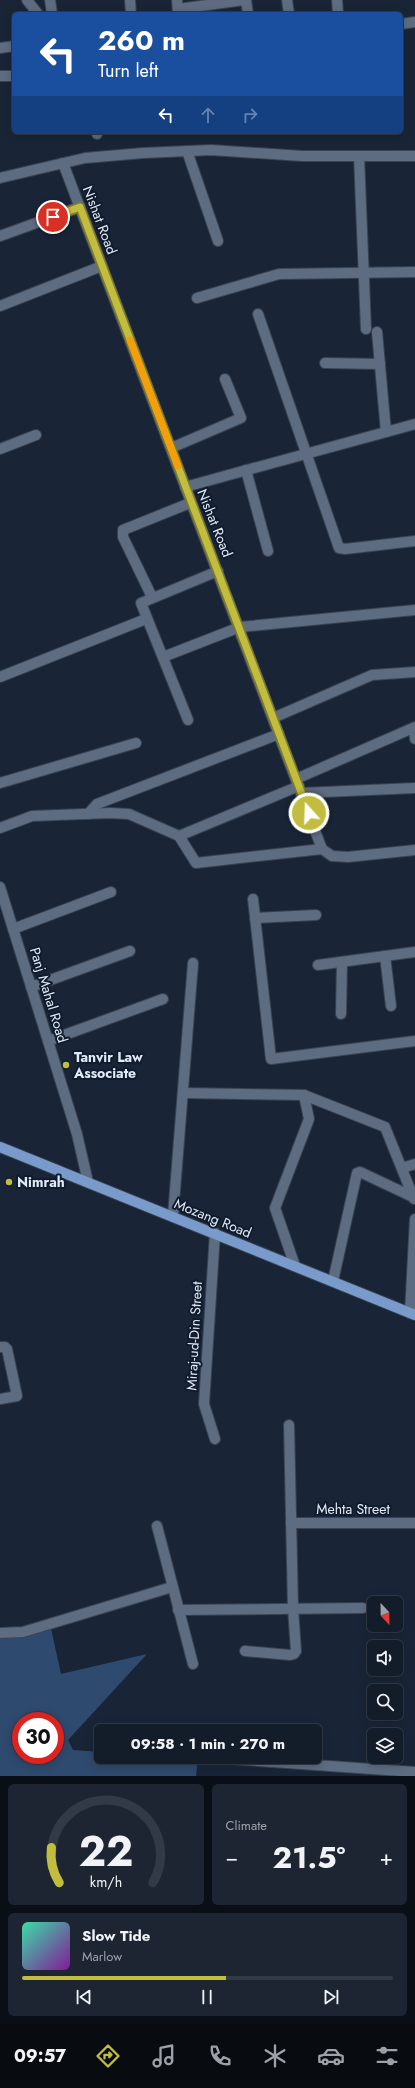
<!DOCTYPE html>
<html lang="en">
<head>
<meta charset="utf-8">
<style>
	:root { --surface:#131c29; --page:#1c2531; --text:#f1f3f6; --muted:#9da1a8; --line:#323a46; --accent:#c2bd3f }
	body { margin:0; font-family:Jost,sans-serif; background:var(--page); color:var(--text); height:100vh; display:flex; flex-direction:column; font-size:15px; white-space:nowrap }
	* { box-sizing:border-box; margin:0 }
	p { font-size:13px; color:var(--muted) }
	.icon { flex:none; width:22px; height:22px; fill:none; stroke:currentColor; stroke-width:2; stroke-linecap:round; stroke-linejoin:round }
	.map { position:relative; height:1776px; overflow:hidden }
	.panel { display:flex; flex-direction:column; gap:8px; padding:8px; background:#0a0f17; flex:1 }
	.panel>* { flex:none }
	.banner { position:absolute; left:12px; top:12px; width:391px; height:122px; border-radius:6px; box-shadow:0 2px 10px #0003,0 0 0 1px var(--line); background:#1a4fa0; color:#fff; overflow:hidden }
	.needle { width:26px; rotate:158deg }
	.tools { position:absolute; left:367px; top:1596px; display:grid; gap:8px }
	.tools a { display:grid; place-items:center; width:36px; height:36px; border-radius:6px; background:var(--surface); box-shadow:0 2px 10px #0003,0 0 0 1px var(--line); font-size:20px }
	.speed { position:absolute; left:12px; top:1712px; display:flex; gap:8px; font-size:20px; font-weight:700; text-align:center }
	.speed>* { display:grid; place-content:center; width:52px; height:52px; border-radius:50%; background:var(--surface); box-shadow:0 2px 10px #0003,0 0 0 1px var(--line); line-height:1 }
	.speed .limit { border:6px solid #d22; background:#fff; color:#111 }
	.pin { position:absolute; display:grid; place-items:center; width:34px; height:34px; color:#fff; margin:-17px; border:2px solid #fff; border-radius:50%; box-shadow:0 1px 4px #0007 }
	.me { position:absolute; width:44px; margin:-22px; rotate:340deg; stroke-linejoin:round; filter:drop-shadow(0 0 3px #0008) }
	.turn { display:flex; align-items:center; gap:14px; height:84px; padding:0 20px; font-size:18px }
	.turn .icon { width:52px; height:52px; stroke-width:2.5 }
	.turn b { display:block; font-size:28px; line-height:34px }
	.lanes { display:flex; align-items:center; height:38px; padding:0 20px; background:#0003; justify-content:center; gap:20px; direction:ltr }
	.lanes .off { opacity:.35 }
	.big { font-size:30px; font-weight:700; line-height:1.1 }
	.panel .widget { flex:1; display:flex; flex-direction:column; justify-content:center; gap:6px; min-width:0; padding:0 14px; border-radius:6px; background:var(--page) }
	.panel .dial { align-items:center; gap:0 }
	.dial svg { height:104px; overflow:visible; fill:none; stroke:var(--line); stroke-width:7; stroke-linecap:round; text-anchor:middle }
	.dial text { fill:var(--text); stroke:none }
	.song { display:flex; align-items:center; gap:12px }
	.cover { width:48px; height:48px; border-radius:6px; background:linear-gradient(135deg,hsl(160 70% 55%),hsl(290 70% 35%)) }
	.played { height:4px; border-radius:2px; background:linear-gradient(90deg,var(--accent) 55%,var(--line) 55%) }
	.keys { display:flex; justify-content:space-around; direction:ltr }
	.heat { display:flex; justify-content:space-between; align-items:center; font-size:22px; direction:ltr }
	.panel .tiles { flex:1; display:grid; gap:8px; grid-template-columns:1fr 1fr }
	.widget:last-child { grid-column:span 2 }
	.trip { position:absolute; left:94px; top:1724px; width:228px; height:40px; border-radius:6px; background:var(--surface); box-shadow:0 2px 10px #0003,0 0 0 1px var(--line); font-weight:700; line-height:40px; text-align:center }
	.dock { display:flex; height:64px; justify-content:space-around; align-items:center; background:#080b10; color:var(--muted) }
	.dock .icon { width:28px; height:28px }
	.dock .selected { color:var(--accent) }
	.dock b { font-size:18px; color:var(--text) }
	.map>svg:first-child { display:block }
</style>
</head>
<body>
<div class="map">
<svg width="415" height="1776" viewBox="0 0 415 1776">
	<rect width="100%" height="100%" fill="#192537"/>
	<!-- green -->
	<path fill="#2f4a6f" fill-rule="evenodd" d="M 50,1624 L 61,1674 L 147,1654 L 68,1740 L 73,1750 L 101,1752 L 101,1757 L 198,1757 L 196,1776 L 0,1776 L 0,1634 ZM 21,1721 L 55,1721 L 55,1755 L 21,1755 Z"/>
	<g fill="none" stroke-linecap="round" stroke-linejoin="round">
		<!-- minor casing -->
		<g stroke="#394352" stroke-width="12">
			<g id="minor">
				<path d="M 27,0 L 38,14"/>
				<path d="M 50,0 L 52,14"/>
				<path d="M 130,0 L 131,14"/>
				<path d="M 177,0 L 178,14"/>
				<path d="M 246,0 L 248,14"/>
				<path d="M 287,0 L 289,14"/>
				<path d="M 337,0 L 338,14"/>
				<path d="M 178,9 L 244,0"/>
				<path d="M 401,24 L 415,22"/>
				<path d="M 0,48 L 14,46"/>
				<path d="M 0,76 L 14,76"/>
				<path d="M 97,132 L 97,134"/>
				<path d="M 187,151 L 218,241"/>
				<path d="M 359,156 L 366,329"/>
				<path d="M 63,163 L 322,849 L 332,856 L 348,857 L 415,850"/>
				<path d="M 0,178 L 85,158 L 143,153 L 211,150 L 302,156 L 415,156"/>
				<path d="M 0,236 L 80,207"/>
				<path d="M 197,298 L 279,274 L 415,272"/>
				<path d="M 0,306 L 102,266"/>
				<path d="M 258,314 L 339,548 L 345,549 L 415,541"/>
				<path d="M 377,332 L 386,432"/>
				<path d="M 325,363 L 380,364"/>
				<path d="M 171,448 L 241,418 L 225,379"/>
				<path d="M 0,449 L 36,435"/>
				<path d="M 246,470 L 268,551"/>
				<path d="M 185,487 L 415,424"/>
				<path d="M 152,597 L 123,537 L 123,530 L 190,503"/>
				<path d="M 163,657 L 240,627 L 415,610"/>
				<path d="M 0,677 L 146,619"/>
				<path d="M 273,718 L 372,675 L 415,672"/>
				<path d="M 188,720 L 141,603 L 218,571"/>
				<path d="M 414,728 L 415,739"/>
				<path d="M 296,779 L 415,727"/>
				<path d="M 0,783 L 136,743"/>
				<path d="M 301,793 L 415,788"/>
				<path d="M 88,814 L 97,804 L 279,734"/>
				<path d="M 0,828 L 32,816 L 110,813 L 129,814 L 179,836 L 196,863 L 322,849"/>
				<path d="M 179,836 L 299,786"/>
				<path d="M 0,887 L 77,1134 L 88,1182"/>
				<path d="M 253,899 L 271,1059 L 415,1041"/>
				<path d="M 255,918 L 316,915"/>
				<path d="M 13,929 L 111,892"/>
				<path d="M 385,956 L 391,1006"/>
				<path d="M 318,965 L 415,952"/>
				<path d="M 31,987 L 130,951"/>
				<path d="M 341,1014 L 342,962"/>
				<path d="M 48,1041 L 163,999"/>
				<path d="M 184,1093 L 304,1095 L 309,1119 L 275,1208 L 295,1266"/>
				<path d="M 304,1095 L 385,1127 L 414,1199"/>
				<path d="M 402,1168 L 415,1164"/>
				<path d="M 173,1216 L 193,963"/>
				<path d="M 215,1233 L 204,1404 L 215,1439"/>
				<path d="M 333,1281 L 357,1173 L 360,1172 L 413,1197"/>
				<path d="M 410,1313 L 415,1219"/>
				<path d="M 0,1347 L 5,1347 L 7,1349 L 17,1396 L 0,1399"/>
				<path d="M 291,1523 L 415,1523"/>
				<path d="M 157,1526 L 193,1664"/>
				<path d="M 178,1610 L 363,1608"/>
				<path d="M 0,1633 L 23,1632 L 172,1587"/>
				<path d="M 245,1651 L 290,1655 L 294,1654 L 296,1651 L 293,1608 L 289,1425"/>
				<path d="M 100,1751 L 101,1751"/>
				<path d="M 201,1757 L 415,1772"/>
			</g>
		</g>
		<!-- major casing -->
		<g stroke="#394352" stroke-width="12">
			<path id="major" d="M 0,1147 L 415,1315"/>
		</g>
		<!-- minor -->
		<use href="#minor" stroke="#5e6c81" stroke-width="10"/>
		<!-- major -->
		<use href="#major" stroke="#799bcb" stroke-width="10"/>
	</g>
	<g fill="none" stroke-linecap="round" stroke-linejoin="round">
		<!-- route casing -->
		<g stroke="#7e7b29" stroke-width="10">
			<path id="route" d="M 53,217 L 80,207 L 309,813"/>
		</g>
		<!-- route -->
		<use href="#route" stroke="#c2bd3f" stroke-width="7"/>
		<!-- slow -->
		<path stroke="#f59e0b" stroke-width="7" d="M 130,340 L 178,466"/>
	</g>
	<!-- markers -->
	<g fill="#c2bd3f" stroke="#101c2d" stroke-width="1.5">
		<circle cx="66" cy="1065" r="4"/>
		<circle cx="9" cy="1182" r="4"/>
	</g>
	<g text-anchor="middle" stroke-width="4" stroke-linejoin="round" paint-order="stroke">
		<!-- street labels -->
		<g font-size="14" fill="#e1eaf6" stroke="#101c2d">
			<text transform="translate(100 220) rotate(69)" y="5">Nishat Road</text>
			<text transform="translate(215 523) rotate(68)" y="5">Nishat Road</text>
			<text transform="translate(49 995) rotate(73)" y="5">Panj Mahal Road</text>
			<text transform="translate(213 1218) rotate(22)" y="5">Mozang Road</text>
			<text transform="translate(194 1336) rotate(-87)" y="5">Miraj-ud-Din Street</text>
			<text x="353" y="1514">Mehta Street</text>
		</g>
		<!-- poi labels -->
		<g font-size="14" font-weight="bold" fill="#e1eaf6" stroke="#101c2d" text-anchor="start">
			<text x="74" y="1062">Tanvir Law<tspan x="74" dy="16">Associate</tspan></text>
			<text x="17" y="1187">Nimrah</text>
		</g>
	</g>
</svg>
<div class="tools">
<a><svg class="needle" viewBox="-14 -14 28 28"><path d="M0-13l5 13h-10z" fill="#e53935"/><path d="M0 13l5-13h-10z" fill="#9da1a8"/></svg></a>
<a><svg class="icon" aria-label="sound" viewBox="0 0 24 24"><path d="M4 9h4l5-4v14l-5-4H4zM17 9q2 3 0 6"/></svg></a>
<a><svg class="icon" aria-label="search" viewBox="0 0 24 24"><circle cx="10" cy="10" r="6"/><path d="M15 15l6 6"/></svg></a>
<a><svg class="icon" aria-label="layers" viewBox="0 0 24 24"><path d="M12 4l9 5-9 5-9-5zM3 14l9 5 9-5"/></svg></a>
</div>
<div class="speed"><div class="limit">30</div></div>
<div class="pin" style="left:53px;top:217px;background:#d93025"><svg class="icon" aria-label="arrive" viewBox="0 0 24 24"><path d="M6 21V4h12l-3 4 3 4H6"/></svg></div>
<svg class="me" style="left:309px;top:813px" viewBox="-20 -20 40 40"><circle r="17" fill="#c2bd3f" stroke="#fff" stroke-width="3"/><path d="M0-11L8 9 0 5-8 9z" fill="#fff"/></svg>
<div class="trip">09:58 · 1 min · 270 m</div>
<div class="banner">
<div class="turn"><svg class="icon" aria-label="left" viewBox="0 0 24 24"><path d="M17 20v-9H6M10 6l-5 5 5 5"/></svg><div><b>260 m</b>Turn left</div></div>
<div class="lanes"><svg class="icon" aria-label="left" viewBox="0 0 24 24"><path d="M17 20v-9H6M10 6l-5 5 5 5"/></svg><svg class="icon off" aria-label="ahead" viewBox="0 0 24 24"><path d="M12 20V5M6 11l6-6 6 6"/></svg><svg class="icon off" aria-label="right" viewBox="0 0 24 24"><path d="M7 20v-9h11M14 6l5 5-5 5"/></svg></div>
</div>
</div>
<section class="panel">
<div class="tiles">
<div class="widget dial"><svg viewBox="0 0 100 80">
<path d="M14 69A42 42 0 1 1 86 69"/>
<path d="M14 69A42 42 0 0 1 8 42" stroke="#c2bd3f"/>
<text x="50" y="56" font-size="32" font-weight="700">22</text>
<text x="50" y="72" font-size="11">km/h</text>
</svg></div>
<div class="widget"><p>Climate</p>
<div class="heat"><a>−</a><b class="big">21.5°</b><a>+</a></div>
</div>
<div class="widget">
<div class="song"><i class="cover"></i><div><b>Slow Tide</b><p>Marlow</p></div></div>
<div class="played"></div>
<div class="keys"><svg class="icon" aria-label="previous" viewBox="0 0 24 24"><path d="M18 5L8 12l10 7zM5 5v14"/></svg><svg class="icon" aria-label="pause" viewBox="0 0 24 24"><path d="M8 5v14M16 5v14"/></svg><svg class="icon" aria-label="next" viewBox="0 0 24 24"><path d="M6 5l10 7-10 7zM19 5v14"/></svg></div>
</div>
</div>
</section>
<nav class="dock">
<b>09:57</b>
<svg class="icon selected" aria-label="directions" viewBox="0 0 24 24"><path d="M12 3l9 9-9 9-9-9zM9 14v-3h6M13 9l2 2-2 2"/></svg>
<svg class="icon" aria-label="music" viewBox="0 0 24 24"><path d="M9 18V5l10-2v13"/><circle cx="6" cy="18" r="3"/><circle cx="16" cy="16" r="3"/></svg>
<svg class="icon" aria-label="phone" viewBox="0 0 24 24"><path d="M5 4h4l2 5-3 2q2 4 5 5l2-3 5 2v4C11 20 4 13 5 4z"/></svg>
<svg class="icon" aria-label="climate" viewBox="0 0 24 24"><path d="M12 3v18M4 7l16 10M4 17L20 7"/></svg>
<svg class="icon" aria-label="car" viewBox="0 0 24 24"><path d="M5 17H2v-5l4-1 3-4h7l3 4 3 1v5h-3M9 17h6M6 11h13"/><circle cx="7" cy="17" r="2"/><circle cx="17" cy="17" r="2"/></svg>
<svg class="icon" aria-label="filters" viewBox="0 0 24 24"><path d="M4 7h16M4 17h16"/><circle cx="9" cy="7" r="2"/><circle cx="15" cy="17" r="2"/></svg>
</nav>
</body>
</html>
